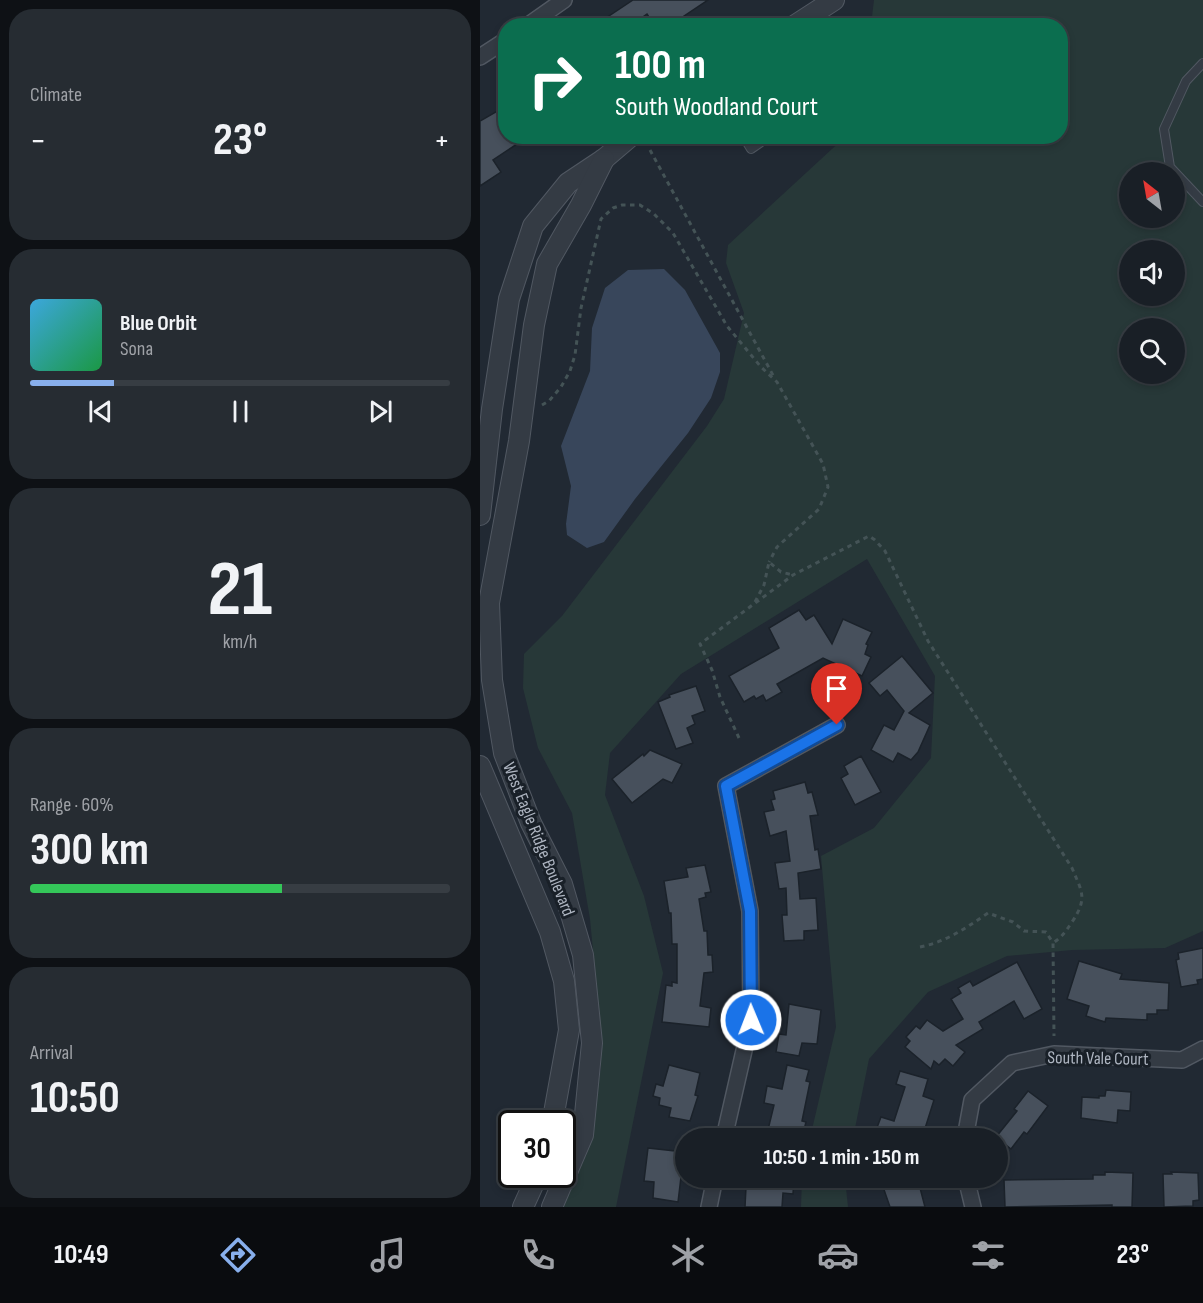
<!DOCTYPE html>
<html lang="en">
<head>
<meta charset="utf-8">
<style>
	:root { --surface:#191f26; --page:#262c32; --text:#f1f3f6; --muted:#9fa2a7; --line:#373d43; --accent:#88afec }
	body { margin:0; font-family:"Sofia Sans Condensed",sans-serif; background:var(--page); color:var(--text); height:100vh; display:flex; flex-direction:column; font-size:22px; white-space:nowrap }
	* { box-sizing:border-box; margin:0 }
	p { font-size:20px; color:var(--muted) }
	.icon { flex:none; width:33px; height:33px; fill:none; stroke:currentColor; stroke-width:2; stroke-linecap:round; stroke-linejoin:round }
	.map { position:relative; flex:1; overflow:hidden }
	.panel { display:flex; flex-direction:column; gap:9px; padding:9px; background:#0e1115; width:480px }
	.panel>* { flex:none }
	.top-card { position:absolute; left:18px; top:18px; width:570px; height:126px; border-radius:24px; box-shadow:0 3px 9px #0003,0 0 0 2px var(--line); background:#0b6e4f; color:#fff; overflow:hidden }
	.needle { width:39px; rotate:329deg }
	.tools { position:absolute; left:639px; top:162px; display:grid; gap:12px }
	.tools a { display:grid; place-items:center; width:66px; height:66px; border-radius:50%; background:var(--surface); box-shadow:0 3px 9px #0003,0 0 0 2px var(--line); font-size:30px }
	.speed { position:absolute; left:18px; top:1110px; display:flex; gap:12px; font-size:30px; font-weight:700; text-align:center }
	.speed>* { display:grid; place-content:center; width:78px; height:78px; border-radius:50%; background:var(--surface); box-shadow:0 3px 9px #0003,0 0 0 2px var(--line); line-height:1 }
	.speed .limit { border:3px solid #111; border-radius:9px; background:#fff; color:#111 }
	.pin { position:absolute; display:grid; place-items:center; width:51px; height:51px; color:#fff; margin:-62px -26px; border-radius:50% 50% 50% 0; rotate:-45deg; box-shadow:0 0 6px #0007 }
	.pin .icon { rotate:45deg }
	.me { position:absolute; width:66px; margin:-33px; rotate:359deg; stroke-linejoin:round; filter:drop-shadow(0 0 4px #0008) }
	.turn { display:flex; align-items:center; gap:21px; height:126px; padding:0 18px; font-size:27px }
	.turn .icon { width:78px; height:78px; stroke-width:2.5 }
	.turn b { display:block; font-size:42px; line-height:51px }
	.big { font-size:45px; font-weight:700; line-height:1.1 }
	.panel .tile { flex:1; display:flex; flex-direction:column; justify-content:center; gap:9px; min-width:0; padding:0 21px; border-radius:24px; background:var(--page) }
	.panel .dial { align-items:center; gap:0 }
	.dial b { font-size:78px; line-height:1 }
	.song { display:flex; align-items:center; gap:18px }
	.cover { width:72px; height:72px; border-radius:9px; background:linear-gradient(135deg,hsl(200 70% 55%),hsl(140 70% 35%)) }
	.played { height:6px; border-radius:3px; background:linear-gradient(90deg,var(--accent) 20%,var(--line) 20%) }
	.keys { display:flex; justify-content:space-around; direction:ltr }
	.heat { display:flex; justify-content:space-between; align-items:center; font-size:33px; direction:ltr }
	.charge { height:9px; border-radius:4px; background:linear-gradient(90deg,#34c759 60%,var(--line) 0) }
	.trip { position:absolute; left:195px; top:1128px; width:333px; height:60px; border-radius:30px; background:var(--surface); box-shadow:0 3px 9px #0003,0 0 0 2px var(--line); font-weight:700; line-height:60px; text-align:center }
	.tabs { display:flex; height:96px; justify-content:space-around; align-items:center; background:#0a0c0f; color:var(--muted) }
	.tabs .icon { width:42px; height:42px }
	.tabs .selected { color:var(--accent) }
	.tabs b { font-size:27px; color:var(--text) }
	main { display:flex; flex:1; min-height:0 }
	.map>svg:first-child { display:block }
</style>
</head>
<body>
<main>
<section class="panel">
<div class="tile"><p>Climate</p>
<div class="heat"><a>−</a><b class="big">23°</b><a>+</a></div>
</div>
<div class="tile">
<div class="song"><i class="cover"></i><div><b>Blue Orbit</b><p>Sona</p></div></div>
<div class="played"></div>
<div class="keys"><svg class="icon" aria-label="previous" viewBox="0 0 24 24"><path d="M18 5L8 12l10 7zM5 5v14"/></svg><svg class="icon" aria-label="pause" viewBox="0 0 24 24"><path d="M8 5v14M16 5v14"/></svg><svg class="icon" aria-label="next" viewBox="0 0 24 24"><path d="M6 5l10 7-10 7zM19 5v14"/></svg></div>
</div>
<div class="tile dial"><b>21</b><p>km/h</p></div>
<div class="tile"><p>Range · 60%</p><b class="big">300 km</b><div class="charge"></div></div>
<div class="tile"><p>Arrival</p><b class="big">10:50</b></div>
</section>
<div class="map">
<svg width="723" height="1207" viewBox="0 0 723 1207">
	<rect width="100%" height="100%" fill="#212933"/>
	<!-- green -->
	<g fill="#273838" fill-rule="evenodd">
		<path d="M 394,0 L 723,0 L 723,931 L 685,948 L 592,950 L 527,956 L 448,992 L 389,1059 L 373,1138 L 330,1138 L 356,1027 L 341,856 L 394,828 L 451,758 L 455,676 L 387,559 L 201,674 L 130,753 L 125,795 L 164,896 L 183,973 L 136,1207 L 83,1207 L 107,1153 L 121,1067 L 117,992 L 110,919 L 92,813 L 58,748 L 43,688 L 44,654 L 82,616 L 227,426 L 244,399 L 264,313 L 246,263 L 248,245 L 365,137 L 580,136 L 580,26 L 391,25 ZM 650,172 L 694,172 L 694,218 L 650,218 ZM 650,250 L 694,250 L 694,296 L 650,296 ZM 650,328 L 694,328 L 694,374 L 650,374 Z"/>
		<path d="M 322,1178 L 365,1178 L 368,1207 L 321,1207 Z"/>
	</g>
	<!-- water -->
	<path fill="#38465b" d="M 184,269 L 205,290 L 240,353 L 240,372 L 231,398 L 208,433 L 155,499 L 124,542 L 107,548 L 87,535 L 86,524 L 91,486 L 81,446 L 110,371 L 112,328 L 125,288 L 148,270 Z"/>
	<!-- building -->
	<g fill="#47505c" stroke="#1b222a" stroke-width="1.5">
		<path d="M 153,0 L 228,0 L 189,26 L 175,26 L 167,14 L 150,26 L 114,26 Z"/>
		<path d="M 26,106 L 26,136 L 49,136 L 13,160 L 21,172 L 0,186 L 0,121 Z"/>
		<path d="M 319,610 L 326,620 L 334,615 L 352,644 L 363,619 L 392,632 L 386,644 L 388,645 L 385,654 L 391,657 L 382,676 L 343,658 L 297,684 L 302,692 L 286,701 L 283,695 L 276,699 L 274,696 L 264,702 L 249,676 L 299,648 L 289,628 Z"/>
		<path d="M 422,656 L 453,693 L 429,713 L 450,725 L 438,752 L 431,760 L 418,753 L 413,762 L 391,750 L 404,725 L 414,730 L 424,711 L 407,690 L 400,696 L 389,683 Z"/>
		<path d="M 216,686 L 225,711 L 212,716 L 215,724 L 207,728 L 213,743 L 196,749 L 178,702 L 190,697 L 189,695 Z"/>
		<path d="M 170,750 L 202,764 L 192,783 L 183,779 L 152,803 L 132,779 L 163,754 L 164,756 Z"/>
		<path d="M 381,756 L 401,792 L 375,805 L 361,778 L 368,774 L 364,766 Z"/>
		<path d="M 325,782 L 328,793 L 332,792 L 338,815 L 330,816 L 335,850 L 338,849 L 341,869 L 318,873 L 320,899 L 336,898 L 338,930 L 324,931 L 324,940 L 304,941 L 302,915 L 307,915 L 306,888 L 299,889 L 295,863 L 310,861 L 306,831 L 290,836 L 284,812 L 294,810 L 291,800 L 295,799 L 293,791 Z"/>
		<path d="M 225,865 L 231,892 L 225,893 L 226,897 L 219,899 L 224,931 L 227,931 L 228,955 L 232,955 L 233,972 L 224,973 L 220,1006 L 231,1008 L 229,1027 L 182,1022 L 186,985 L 192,986 L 192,982 L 197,983 L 197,944 L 192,944 L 191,913 L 189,913 L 184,881 L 208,877 L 206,868 Z"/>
		<path d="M 723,948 L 723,979 L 717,980 L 718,984 L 701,987 L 696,960 L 699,959 L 698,953 Z"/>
		<path d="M 599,961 L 642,974 L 640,979 L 689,983 L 688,1010 L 677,1010 L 677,1014 L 667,1014 L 667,1020 L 626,1018 L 625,1022 L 606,1016 L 609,1006 L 587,999 Z"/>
		<path d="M 537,962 L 562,1009 L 544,1019 L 534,1001 L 499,1022 L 503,1029 L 476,1045 L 485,1052 L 473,1066 L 465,1059 L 459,1065 L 454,1061 L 451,1069 L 425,1047 L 430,1041 L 426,1037 L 436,1026 L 440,1029 L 447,1020 L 463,1031 L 483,1019 L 471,999 L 481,993 L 478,988 L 490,981 L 493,986 Z"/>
		<path d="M 309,1004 L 341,1010 L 337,1044 L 322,1043 L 319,1056 L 296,1052 L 299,1034 L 306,1035 Z"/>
		<path d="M 189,1065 L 220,1073 L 215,1095 L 218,1096 L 210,1121 L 189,1117 L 191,1108 L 179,1105 L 180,1098 L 173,1096 L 176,1084 L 183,1086 Z"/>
		<path d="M 307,1065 L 329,1070 L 326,1081 L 330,1082 L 322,1121 L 326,1122 L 322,1138 L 286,1138 L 294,1105 L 284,1103 L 287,1086 L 302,1089 Z"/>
		<path d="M 420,1071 L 448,1079 L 443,1096 L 454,1100 L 442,1138 L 393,1138 L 401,1117 L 414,1121 L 425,1087 L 416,1084 Z"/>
		<path d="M 626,1090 L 651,1092 L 650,1111 L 638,1110 L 637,1123 L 601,1118 L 602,1097 L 619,1098 L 619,1096 L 625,1096 Z"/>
		<path d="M 548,1091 L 568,1106 L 547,1134 L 544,1132 L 531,1149 L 516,1137 L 537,1111 L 534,1109 Z"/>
		<path d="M 168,1148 L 204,1152 L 198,1202 L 173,1198 L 174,1182 L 164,1181 Z"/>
		<path d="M 625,1172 L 653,1173 L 652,1207 L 632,1207 L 632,1205 L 525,1207 L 524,1180 L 613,1179 L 613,1175 L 625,1175 Z"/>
		<path d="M 691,1172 L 718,1173 L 719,1200 L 713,1201 L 713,1206 L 684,1207 L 683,1174 L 692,1174 Z"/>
		<path d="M 277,1178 L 314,1178 L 313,1194 L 303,1193 L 302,1207 L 265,1207 L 266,1187 L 272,1188 L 273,1184 L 276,1184 Z"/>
		<path d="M 412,1178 L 426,1178 L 428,1184 L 435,1181 L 436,1185 L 439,1184 L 445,1207 L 410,1207 L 402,1184 L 403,1181 Z"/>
	</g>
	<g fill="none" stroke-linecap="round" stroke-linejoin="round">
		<!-- service casing -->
		<g stroke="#515862" stroke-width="10">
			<g id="service">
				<path d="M 723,63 L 706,81 L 684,129 L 690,167 L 723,202"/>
				<path d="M 263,136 L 271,149 L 290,136"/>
			</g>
		</g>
		<!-- minor casing -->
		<g stroke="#515862" stroke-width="18">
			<g id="minor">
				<path d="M 47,26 L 84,0"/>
				<path d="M 0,57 L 26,40"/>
				<path d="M 244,1138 L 271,1020 L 270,911 L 246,786 L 357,725"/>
				<path d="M 485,1138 L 492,1100 L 532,1063 L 574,1054 L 702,1060 L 723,1049"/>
				<path d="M 486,1178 L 493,1207"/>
				<path d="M 229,1207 L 235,1178"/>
			</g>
		</g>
		<!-- tertiary casing -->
		<g stroke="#515862" stroke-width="22">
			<g id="tertiary">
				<path d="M 314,26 L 354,0"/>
				<path d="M 0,515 L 12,409 L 29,299 L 53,226 L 88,183 L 124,159 L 151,136"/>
				<path d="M 0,766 L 70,932 L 84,981 L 89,1030 L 72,1124"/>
				<path d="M 43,1207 L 58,1174"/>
				<path d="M 72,1207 L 103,1135 L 112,1043 L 103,955 L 82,884 L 51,823 L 24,753 L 12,680 L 9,603 L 39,441 L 54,325 L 67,264 L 101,205 L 124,159"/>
			</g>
		</g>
		<!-- path -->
		<g stroke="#445356" stroke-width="3" stroke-dasharray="4.5 4.5" stroke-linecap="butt">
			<path d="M 170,150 L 294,377"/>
			<path d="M 62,405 L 69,401 L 81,387 L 90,371 L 95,355 L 101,308 L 121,219 L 133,208 L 142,205 L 160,205 L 174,214 L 193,233 L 247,326 L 281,367 L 297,382 L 343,464 L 348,487 L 339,509 L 297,547 L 289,562"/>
			<path d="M 275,602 L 284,585 L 289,562 L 301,572 L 313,575"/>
			<path d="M 259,738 L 240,697 L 232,670 L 220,644 L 313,575 L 389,536 L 395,540 L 405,551 L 448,641 L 592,868 C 602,892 608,898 592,922 C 586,931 582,937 573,943"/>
			<path d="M 440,947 C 466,942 486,928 508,913 L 533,922 L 544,931 L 566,932 L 573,943 L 574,1036"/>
		</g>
		<!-- service -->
		<use href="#service" stroke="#343b44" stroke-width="8"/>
		<!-- minor -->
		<use href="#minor" stroke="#343b44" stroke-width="15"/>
		<!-- tertiary -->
		<use href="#tertiary" stroke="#343b44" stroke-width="20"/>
	</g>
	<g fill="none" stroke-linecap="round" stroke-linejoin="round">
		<!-- route casing -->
		<g stroke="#114b97" stroke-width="15">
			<path id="route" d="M 271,1020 L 270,911 L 246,786 L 357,725"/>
		</g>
		<!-- route -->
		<use href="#route" stroke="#1a73e8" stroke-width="10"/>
	</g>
	<g text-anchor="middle" stroke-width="6" stroke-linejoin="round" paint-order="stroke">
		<!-- street labels -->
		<g font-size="18" fill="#aeb5c1" stroke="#192028">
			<text transform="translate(59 839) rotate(68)" y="6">West Eagle Ridge Boulevard</text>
			<text transform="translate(618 1058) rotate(1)" y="6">South Vale Court</text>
		</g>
	</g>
</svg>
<div class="tools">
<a><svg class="needle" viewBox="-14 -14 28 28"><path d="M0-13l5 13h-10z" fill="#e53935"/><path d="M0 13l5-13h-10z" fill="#9fa2a7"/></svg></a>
<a><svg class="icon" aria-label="sound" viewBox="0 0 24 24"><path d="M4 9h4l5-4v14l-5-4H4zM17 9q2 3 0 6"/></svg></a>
<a><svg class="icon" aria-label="search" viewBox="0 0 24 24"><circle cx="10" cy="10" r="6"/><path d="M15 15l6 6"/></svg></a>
</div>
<div class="speed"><div class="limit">30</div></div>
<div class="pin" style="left:357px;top:725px;background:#d93025"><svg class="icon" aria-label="arrive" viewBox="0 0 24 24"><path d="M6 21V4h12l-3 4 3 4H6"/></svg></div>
<svg class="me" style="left:271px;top:1020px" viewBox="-20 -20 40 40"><circle r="17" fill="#1a73e8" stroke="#fff" stroke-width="3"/><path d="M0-11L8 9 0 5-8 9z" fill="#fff"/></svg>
<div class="trip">10:50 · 1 min · 150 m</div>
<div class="top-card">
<div class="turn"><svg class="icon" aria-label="right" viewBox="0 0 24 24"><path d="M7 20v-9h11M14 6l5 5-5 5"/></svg><div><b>100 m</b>South Woodland Court</div></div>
</div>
</div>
</main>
<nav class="tabs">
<b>10:49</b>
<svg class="icon selected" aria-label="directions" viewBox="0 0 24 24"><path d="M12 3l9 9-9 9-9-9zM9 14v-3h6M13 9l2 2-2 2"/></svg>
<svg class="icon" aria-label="music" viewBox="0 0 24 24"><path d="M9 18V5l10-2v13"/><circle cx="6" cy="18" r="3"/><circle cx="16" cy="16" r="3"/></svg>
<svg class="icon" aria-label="phone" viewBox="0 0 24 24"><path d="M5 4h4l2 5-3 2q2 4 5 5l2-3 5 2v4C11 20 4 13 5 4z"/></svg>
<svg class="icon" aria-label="climate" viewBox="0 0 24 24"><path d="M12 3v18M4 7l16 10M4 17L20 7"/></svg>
<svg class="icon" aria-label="car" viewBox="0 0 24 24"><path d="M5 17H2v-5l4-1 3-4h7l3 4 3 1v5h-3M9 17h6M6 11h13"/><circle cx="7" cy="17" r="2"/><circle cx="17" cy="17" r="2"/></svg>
<svg class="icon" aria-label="filters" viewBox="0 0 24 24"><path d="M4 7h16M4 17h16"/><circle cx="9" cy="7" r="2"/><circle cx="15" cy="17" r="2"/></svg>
<b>23°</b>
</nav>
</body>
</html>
